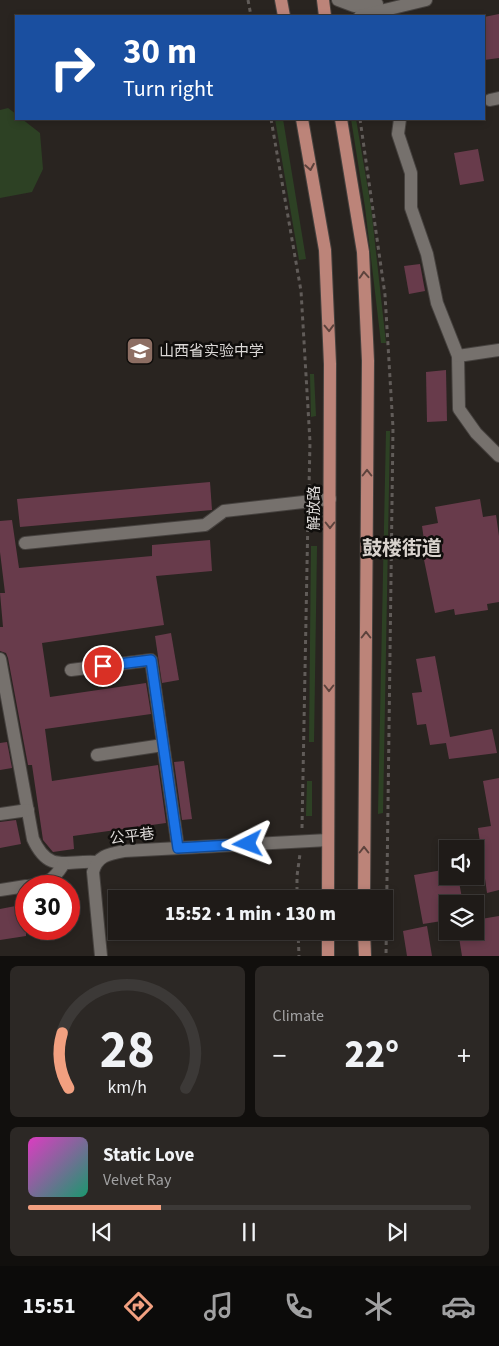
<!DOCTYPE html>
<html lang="en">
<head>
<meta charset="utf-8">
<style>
	:root { --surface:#1f1b18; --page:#2c2825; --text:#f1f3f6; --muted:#a1a1a2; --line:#3c3937; --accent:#f2a080 }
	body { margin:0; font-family:"Source Sans 3","Noto Sans SC",sans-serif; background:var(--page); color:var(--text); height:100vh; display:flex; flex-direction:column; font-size:19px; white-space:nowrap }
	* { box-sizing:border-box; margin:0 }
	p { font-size:16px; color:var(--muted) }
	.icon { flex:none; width:28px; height:28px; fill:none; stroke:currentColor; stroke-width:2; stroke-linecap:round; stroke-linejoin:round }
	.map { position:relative; height:956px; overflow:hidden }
	.side { display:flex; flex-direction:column; gap:10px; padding:10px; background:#110f0d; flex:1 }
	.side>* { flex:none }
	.hud { position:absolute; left:15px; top:15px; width:470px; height:105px; border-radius:0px; box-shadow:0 2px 8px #0003,0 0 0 1px var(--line); background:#1a4fa0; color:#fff; overflow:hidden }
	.tools { position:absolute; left:439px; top:840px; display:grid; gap:10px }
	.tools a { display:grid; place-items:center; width:45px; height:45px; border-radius:0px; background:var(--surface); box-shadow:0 2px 8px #0003,0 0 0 1px var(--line); font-size:25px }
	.speed { position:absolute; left:15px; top:875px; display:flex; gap:10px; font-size:25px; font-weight:700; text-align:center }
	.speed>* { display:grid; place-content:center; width:65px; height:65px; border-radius:50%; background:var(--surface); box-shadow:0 2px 8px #0003,0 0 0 1px var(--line); line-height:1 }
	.speed .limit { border:8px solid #d22; background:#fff; color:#111 }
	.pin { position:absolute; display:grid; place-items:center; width:42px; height:42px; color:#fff; margin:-21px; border:2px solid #fff; border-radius:50%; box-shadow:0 1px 5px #0007 }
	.me { position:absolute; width:55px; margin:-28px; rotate:267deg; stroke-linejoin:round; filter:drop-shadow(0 0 4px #0008) }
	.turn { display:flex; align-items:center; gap:18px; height:105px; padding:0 25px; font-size:22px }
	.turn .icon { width:65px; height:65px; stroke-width:2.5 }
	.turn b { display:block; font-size:35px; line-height:42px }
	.big { font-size:38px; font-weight:800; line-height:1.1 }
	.side .widget { flex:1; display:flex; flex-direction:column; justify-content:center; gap:8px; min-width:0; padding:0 18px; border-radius:8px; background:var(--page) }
	.side .dial { align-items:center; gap:0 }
	.dial svg { height:130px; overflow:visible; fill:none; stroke:var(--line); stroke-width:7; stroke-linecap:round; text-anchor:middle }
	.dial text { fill:var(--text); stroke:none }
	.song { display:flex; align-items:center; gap:15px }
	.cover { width:60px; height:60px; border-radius:8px; background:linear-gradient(135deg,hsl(310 70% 55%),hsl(160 70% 35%)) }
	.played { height:5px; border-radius:2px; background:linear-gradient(90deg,var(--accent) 30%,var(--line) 30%) }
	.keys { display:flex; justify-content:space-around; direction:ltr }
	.heat { display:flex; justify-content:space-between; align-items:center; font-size:28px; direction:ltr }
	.side .tiles { flex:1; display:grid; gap:10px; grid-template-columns:1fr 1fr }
	.widget:last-child { grid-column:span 2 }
	.trip { position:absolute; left:108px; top:890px; width:285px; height:50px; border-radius:0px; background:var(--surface); box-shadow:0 2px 8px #0003,0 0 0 1px var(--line); font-weight:800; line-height:50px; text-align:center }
	.tabs { display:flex; height:80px; justify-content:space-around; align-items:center; background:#0c0b0a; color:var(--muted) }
	.tabs .icon { width:35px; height:35px }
	.tabs .active { color:var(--accent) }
	.tabs b { font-size:22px; color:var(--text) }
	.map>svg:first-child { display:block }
</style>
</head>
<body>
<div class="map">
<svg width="499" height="956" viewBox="0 0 499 956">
	<rect width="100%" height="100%" fill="#292420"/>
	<!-- green -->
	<g fill="#2d4124">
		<path d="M 8,108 L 16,114 L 16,119 L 22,119 L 40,133 L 43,169 L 32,192 L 0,198 L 0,110 Z"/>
		<path d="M 275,119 L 283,119 L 306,259 L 299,260 Z"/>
		<path d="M 351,119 L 356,119 L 371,207 L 386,343 L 381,343 L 365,207 Z"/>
		<path d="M 310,374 L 314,374 L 316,416 L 311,417 Z"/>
		<path d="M 386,431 L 390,431 L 383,813 L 378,814 Z"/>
		<path d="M 311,546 L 317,546 L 314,742 L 309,742 Z"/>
		<path d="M 307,781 L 312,781 L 312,816 L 306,816 Z"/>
	</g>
	<!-- building -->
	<g fill="#683b4b">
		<path d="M 499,14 L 499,58 L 484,60 L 484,17 Z"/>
		<path d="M 478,149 L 484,181 L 460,185 L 454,153 Z"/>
		<path d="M 420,264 L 425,291 L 409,294 L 404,266 Z"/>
		<path d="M 446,370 L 447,421 L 427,422 L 426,372 Z"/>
		<path d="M 210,482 L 212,510 L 20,527 L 17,499 Z"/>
		<path d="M 480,499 L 483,517 L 496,515 L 499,536 L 499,602 L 487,604 L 488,610 L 455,615 L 454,609 L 435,613 L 423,555 L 426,554 L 422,526 L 438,523 L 435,507 Z"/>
		<path d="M 12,520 L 19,568 L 152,556 L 152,545 L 210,540 L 212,571 L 156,576 L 164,625 L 42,643 L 50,697 L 146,683 L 151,714 L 45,729 L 52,781 L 158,765 L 166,823 L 73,836 L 74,849 L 53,852 L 43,840 L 32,765 L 28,765 L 8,658 L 6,653 L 0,651 L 0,627 L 3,627 L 0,593 L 5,593 L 0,552 L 0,521 Z"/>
		<path d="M 171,633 L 179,680 L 162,683 L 155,636 Z"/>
		<path d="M 435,656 L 450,737 L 492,729 L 497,753 L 449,759 L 446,743 L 430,745 L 426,724 L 417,725 L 412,693 L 422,692 L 416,659 Z"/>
		<path d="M 7,742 L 12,768 L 0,770 L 0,743 Z"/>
		<path d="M 184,761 L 192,819 L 182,820 L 174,762 Z"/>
		<path d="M 499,778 L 499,890 L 487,893 L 478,828 L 491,826 L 483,781 Z"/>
		<path d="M 16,820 L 21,844 L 0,848 L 0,822 Z"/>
		<path d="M 448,869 L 448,876 L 458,876 L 463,904 L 448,904 L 448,920 L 423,924 L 414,875 Z"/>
		<path d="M 26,904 L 26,936 L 0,940 L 0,909 Z"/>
		<path d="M 499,916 L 499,956 L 462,956 L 458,931 L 475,931 L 475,920 Z"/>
		<path d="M 427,926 L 432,956 L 407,956 L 403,931 Z"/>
	</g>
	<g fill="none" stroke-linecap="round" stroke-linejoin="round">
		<!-- minor casing -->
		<g stroke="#46423f" stroke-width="14">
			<g id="minor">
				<path d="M 338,0 L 354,6 L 377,4"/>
				<path d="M 360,16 L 426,0"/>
				<path d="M 490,100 L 499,98"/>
				<path d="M 400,119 L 398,134 L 411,173 L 411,208 L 427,254 L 437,303 L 458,356 L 459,409 L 476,433 L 499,456"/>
				<path d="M 458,356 L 499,350"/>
				<path d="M 25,543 L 205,525 L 224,511 L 330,499"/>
				<path d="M 0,659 L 33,839 C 49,874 66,860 96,862"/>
				<path d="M 71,670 L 151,660 L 178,848"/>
				<path d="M 97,755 L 163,745"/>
				<path d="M 0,814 L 28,810"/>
				<path d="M 28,886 C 46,884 53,881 63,865"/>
				<path d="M 0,890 L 26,886"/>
				<path d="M 101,956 L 93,872 C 97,856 108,854 124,851 L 328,840"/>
			</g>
		</g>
		<!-- major casing -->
		<g stroke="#46423f" stroke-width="14">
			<g id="major">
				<path d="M 281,0 L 284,16"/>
				<path d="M 323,0 L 325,16"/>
				<path d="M 302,119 L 325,250 L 330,364 L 328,899"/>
				<path d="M 341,119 L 363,252 L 368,361 L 364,899"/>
				<path d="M 364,931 L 365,956"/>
				<path d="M 328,956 L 328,931"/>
			</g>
		</g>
		<!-- path -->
		<g stroke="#615c59" stroke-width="3" stroke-dasharray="4 4" stroke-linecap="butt">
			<path d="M 248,0 L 251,16"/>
			<path d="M 271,119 L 301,291 L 310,442 L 309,488"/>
			<path d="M 360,119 L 385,295 L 393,428 L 386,956"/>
			<path d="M 302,828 L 308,514"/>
			<path d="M 297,899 L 297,876 L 300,854"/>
			<path d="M 298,931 L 299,956"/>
		</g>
		<!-- minor -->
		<use href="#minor" stroke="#76716d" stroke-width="12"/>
		<!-- major -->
		<use href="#major" stroke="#bc8479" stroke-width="12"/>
	</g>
	<!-- one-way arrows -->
	<defs><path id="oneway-chevron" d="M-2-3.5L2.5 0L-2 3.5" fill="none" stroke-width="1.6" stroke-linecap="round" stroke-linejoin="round" transform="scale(1.25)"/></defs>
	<g stroke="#5d433d">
		<use href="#oneway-chevron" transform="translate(310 167) rotate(80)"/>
		<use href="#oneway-chevron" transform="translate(364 275) rotate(-94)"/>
		<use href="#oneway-chevron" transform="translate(329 328) rotate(88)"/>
		<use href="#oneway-chevron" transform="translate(367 473) rotate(-90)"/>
		<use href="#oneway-chevron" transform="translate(330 525) rotate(90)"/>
		<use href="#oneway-chevron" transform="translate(366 635) rotate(-90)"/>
		<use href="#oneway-chevron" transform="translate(329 688) rotate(90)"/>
		<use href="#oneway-chevron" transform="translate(364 850) rotate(-90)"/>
	</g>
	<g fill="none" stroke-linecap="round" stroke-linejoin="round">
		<!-- route casing -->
		<g stroke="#114b97" stroke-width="12">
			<path id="route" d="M 103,666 L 151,660 L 178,848 L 248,844"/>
		</g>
		<!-- route -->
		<use href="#route" stroke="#1a73e8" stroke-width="9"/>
	</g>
	<!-- icons -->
	<defs>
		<g id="school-square" transform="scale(1.4375)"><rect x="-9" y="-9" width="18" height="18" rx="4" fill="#8d6e63" stroke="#100e0c"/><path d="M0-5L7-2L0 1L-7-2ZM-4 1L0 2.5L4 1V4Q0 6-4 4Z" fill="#fff"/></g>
	</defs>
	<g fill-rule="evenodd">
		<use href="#school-square" x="140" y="351"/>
	</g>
	<g text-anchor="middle" stroke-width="5" stroke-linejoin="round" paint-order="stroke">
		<!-- poi labels -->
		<g font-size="15" fill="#dcd9d7" stroke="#100e0c" text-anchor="start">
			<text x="159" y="356">山西省实验中学</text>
		</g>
		<!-- street labels -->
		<g font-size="15" fill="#dcd9d7" stroke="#100e0c">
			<text transform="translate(314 508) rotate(-90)" y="5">解放路</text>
			<text transform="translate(132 836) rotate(-7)" y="5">公平巷</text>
		</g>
		<!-- district labels -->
		<g font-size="20" font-weight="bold" fill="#d9d3ce" stroke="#100e0c">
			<text x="402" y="555">鼓楼街道</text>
		</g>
	</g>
</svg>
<div class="tools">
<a><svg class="icon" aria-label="sound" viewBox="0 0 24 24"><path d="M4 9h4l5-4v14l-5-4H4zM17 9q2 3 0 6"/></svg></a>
<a><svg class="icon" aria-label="layers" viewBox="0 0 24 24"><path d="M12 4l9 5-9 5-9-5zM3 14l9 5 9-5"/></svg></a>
</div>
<div class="speed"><div class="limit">30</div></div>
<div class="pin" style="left:103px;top:666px;background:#d93025"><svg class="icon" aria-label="arrive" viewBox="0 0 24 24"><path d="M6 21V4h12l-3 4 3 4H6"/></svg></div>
<svg class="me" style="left:248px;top:844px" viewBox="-20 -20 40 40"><path d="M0-17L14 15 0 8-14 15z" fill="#1a73e8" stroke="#fff" stroke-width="4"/></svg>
<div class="trip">15:52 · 1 min · 130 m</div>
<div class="hud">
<div class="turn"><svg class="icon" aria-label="right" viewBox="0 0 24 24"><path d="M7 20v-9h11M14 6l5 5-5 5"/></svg><div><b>30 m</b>Turn right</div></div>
</div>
</div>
<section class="side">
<div class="tiles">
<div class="widget dial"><svg viewBox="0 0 100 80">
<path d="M14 69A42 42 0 1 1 86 69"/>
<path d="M14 69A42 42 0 0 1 10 35" stroke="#f2a080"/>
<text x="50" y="56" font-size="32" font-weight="700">28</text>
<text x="50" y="72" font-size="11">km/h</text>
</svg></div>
<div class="widget"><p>Climate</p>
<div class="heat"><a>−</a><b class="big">22°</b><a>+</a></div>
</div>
<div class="widget">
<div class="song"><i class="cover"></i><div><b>Static Love</b><p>Velvet Ray</p></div></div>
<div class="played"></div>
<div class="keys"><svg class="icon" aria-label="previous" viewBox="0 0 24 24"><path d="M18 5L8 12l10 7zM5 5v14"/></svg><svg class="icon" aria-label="pause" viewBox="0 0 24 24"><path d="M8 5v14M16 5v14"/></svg><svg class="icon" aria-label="next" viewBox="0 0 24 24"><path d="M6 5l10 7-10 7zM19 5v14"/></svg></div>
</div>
</div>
</section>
<nav class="tabs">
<b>15:51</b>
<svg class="icon active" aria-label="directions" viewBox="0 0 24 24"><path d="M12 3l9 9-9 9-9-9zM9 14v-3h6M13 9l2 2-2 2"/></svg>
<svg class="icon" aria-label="music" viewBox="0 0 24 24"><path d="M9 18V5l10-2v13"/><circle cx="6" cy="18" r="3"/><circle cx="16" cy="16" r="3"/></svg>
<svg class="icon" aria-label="phone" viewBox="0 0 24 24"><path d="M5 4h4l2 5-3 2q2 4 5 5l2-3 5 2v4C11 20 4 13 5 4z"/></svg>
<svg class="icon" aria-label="climate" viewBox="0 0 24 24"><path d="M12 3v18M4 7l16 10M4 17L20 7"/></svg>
<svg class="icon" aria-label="car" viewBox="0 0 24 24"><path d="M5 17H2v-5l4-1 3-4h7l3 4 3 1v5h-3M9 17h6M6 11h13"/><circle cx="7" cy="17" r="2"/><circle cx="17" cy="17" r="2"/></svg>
</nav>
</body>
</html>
